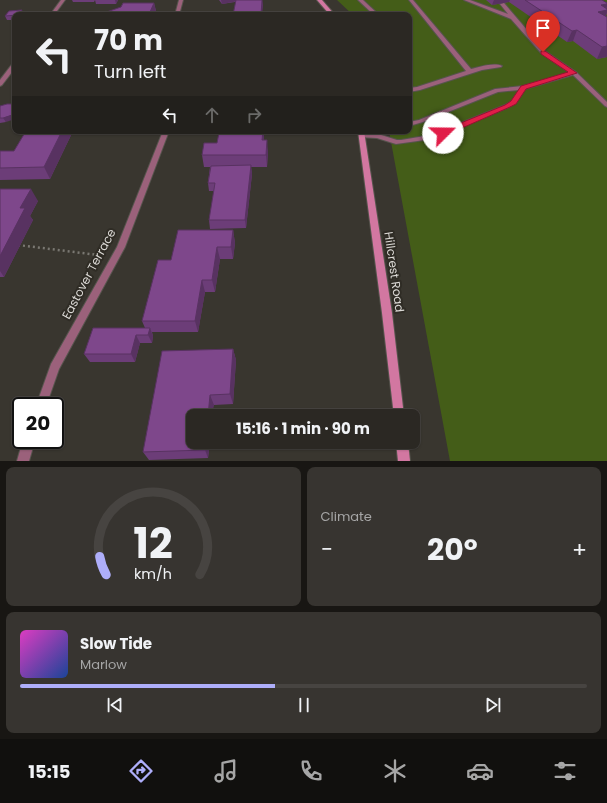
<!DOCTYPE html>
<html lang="en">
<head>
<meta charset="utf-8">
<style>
	:root { --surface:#2b2823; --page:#373430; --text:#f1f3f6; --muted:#a6a6a6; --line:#474441; --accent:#aeaefa }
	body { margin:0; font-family:Poppins,sans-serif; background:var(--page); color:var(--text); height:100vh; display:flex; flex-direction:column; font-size:15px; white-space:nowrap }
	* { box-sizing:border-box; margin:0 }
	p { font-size:13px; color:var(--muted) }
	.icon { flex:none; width:22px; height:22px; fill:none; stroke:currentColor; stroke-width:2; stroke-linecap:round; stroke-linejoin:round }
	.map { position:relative; height:461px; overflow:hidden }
	.drawer { display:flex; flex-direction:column; gap:6px; padding:6px; background:#181613; flex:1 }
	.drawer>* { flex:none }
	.hud { position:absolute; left:12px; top:12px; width:400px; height:122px; border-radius:8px; box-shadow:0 1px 3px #0004,0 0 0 1px var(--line); background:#2b2823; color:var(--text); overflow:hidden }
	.speed { position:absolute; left:12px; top:397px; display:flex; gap:8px; font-size:20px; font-weight:700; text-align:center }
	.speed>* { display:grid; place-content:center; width:52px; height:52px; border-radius:50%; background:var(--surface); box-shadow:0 1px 3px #0004,0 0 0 1px var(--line); line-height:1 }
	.speed .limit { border:2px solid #111; border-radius:6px; background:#fff; color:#111 }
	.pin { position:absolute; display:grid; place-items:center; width:34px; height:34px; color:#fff; margin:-41px -17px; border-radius:50% 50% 50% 0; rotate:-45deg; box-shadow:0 0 4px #0007 }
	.pin .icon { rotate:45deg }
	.me { position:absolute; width:44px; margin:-22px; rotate:68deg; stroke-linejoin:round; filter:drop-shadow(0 0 3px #0008) }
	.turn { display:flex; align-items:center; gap:14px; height:84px; padding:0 16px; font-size:18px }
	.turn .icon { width:52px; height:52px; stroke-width:2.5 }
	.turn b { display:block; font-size:28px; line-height:34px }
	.lanes { display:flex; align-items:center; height:38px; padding:0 16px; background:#0003; justify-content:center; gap:20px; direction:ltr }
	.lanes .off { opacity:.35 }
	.big { font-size:30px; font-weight:700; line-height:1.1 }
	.drawer .card { flex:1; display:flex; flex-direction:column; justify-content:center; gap:6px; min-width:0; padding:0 14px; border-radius:8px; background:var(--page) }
	.drawer .dial { align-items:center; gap:0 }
	.dial svg { height:104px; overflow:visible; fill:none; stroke:var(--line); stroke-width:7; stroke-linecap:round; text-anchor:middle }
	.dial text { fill:var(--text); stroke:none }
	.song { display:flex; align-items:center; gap:12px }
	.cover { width:48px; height:48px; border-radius:6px; background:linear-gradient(135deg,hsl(310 70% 55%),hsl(220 70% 35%)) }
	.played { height:4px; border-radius:2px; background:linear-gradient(90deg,var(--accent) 45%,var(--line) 45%) }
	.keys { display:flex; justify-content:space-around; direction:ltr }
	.heat { display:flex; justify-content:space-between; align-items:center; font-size:22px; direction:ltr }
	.drawer .tiles { flex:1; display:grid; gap:6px; grid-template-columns:1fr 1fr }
	.card:last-child { grid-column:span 2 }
	.trip { position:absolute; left:186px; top:409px; width:234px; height:40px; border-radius:8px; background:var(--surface); box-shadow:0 1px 3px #0004,0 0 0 1px var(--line); font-weight:700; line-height:40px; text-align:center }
	.menu { display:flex; height:64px; justify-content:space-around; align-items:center; background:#11100e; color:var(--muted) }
	.menu .icon { width:28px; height:28px }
	.menu .selected { color:var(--accent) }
	.menu b { font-size:18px; color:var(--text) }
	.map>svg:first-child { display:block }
</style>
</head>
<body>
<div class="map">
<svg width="607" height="461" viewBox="0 0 607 461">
	<rect width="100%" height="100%" fill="#39362f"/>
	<!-- green -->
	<path fill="#445d18" d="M 337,0 L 607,0 L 607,461 L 450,461 L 389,131 L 409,131 L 409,15 L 353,15 Z"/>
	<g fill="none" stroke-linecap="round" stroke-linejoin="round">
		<!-- lane casing -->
		<g stroke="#56544d" stroke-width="2">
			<g id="lane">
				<path d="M 358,0 L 363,0 L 379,15 L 374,15 Z"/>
				<path d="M 409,0 L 413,0 L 471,69 C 479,67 494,62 502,66 L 501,67 L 482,70 L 420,90 L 409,92 L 409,88 L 417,87 L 466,71 Z"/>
				<path d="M 464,0 L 470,0 L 508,14 L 500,4 L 504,3 L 545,51 L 576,72 L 607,102 L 607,107 L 605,106 L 573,75 L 525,89 L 516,103 L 509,107 L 432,139 L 396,144 L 377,138 L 359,137 L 359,135 L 361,134 L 378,134 L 397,140 L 401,140 L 431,135 L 505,105 L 512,101 L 519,90 L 498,92 L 423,122 L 409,126 L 409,122 L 419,120 L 495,89 L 523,86 L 570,73 L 541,53 L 511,19 Z"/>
			</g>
		</g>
		<!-- street casing -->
		<g stroke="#56544d" stroke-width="2">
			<g id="street">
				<path d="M 61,0 L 65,0 L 54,15 L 50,15 Z"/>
				<path d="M 179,0 L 183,0 L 179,15 L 175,15 Z"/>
				<path d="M 15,62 L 15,68 L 2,85 L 0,86 L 0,80 L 13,63 Z"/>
				<path d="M 163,131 L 169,131 L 125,247 L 59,369 L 46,406 L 36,406 L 51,364 L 117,247 Z"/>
				<path d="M 23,440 L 35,440 L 29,461 L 17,461 Z"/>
			</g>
		</g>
		<!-- secondary casing -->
		<g stroke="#56544d" stroke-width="2">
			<g id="secondary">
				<path d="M 317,0 L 322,0 L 335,15 L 330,15 Z"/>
				<path d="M 358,131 L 364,131 L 392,313 L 404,416 L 394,416 L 382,313 Z"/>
				<path d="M 396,442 L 408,442 L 410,461 L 398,461 Z"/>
			</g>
		</g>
		<!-- path -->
		<path stroke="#7a7872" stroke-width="2.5" stroke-dasharray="2 3" stroke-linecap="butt" d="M 18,245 L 98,255"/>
		<!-- lane -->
		<use href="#lane" fill="#9b617b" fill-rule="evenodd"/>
		<!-- street -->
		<use href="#street" fill="#9b617b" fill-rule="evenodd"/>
		<!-- secondary -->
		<use href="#secondary" fill="#d277a1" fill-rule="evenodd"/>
	</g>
	<!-- wall -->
	<g fill="#6c3d78">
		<path d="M 72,0 L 118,0 L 116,4 L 96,4 L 95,0 L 94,2 L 73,2 Z"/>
		<path d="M 219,0 L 262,0 L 263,7 L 235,2 L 222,4 Z"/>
		<path d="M 486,0 L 602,0 L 607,3 L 607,7 L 606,9 L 607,9 L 607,13 L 606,16 L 607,57 L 597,59 L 573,41 L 567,42 L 509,2 L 492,5 Z"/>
		<path d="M 154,3 L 156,11 L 154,15 L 98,15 Z"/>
		<path d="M 22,10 L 23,15 L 15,15 L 15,20 L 7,20 L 5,16 Z"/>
		<path d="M 0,106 L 6,122 L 0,123 Z"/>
		<path d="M 26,131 L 73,131 L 50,179 L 0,180 L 0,151 L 14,151 Z"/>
		<path d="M 221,131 L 264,131 L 264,140 L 268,152 L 267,167 L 251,167 L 252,174 L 246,228 L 210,229 L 209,220 L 214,191 L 209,191 L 208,183 L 210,167 L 204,167 L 202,155 L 217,143 L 222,133 Z"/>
		<path d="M 0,189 L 38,201 L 30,216 L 33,220 L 4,277 L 0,277 Z"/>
		<path d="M 233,230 L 235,243 L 233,259 L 220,259 L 215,292 L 205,292 L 198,332 L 152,332 L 153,336 L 152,343 L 140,343 L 135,362 L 90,362 L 84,354 L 145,328 L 142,321 L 171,260 Z"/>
		<path d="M 233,349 L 236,360 L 233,404 L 214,405 L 193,442 L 210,442 L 208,458 L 149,460 L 143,452 Z"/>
	</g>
	<!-- shaded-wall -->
	<g fill="#583261">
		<path d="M 115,0 L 118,0 L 116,4 Z"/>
		<path d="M 221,0 L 238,0 L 238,1 L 222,4 Z"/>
		<path d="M 262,0 L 263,7 L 262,15 L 261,15 Z"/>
		<path d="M 494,0 L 510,0 L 509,2 L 492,5 Z"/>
		<path d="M 154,3 L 156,11 L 154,15 L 151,15 L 150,12 Z"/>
		<path d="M 607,4 L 607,7 L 605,10 L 607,10 L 607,13 L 603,21 L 596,16 L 601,5 Z"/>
		<path d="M 22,10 L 23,15 L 18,15 Z"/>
		<path d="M 577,30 L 573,41 L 567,42 L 572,31 Z"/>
		<path d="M 607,46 L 607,57 L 597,59 L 602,47 Z"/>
		<path d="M 15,114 L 15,119 L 6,122 L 3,118 Z"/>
		<path d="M 62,131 L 73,131 L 50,179 L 44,167 Z"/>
		<path d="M 263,131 L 264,131 L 264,138 L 263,152 L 262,140 Z"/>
		<path d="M 267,140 L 268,152 L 267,167 L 266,155 Z"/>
		<path d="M 251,165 L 252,174 L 246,228 L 245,220 Z"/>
		<path d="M 31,189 L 38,201 L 30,216 L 33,220 L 4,277 L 0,271 L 0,256 L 20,208 Z"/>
		<path d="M 233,230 L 235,243 L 233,259 L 231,247 Z"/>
		<path d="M 217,247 L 220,259 L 215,292 L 212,280 Z"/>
		<path d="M 202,280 L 205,292 L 198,332 L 195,321 Z"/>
		<path d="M 150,328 L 153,336 L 152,343 L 148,335 Z"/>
		<path d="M 136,335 L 140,343 L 135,362 L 131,354 Z"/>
		<path d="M 233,349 L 236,360 L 233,404 L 230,394 Z"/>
		<path d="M 210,395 L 214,405 L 212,416 L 208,416 Z"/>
		<path d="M 205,442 L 210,442 L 208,458 L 205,450 Z"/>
	</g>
	<!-- building -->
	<g fill="#7e478b" stroke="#583261">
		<path d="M 236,0 L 262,0 L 261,15 L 233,15 Z"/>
		<path d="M 525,0 L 602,0 L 607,3 L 607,4 L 601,5 L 607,9 L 607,10 L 598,12 L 607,17 L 607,46 L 602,47 L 577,30 L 572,31 Z"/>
		<path d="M 123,3 L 154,3 L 150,12 L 138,12 L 137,15 L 98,15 L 121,7 Z"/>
		<path d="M 22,10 L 18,15 L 5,16 L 9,11 Z"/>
		<path d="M 7,104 L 15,104 L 15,114 L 3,118 L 0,118 L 0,106 Z"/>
		<path d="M 26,131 L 62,131 L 44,167 L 0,168 L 0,151 L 14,151 Z"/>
		<path d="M 230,131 L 263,131 L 262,140 L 267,140 L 266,155 L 202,155 L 204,143 L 217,143 L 219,133 L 230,133 Z"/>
		<path d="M 251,165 L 245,220 L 209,220 L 215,183 L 208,183 L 211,166 Z"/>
		<path d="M 0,189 L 31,189 L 20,208 L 25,208 L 0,256 Z"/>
		<path d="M 178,230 L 233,230 L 231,247 L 217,247 L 212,280 L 202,280 L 195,321 L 142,321 L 158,260 L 171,260 Z"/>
		<path d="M 93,328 L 150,328 L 148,335 L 136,335 L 131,354 L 84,354 Z"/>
		<path d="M 233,349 L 230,394 L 210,395 L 208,416 L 193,416 L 193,442 L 205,442 L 205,450 L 143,452 L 162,351 Z"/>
	</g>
	<!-- route -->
	<path fill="#e11d48" stroke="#92132f" d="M 541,51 L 545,51 L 577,73 L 526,89 L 516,104 L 510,107 L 446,135 L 441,135 L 441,131 L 505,105 L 511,101 L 521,86 L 568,72 L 541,54 Z"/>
	<g text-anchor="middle" stroke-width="4" stroke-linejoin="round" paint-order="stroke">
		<!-- street labels -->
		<g font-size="12" fill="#dcdad6" stroke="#2f2c25">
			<text transform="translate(394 272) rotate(82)" y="4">Hillcrest Road</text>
			<text transform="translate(89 274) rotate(-62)" y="4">Eastover Terrace</text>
		</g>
	</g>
</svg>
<div class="speed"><div class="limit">20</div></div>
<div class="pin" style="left:543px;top:52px;background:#d93025"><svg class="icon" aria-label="arrive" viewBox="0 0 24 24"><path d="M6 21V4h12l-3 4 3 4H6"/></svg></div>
<svg class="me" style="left:443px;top:133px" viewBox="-20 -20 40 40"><circle r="19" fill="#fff"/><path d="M0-13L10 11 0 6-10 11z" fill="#e11d48"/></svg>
<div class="trip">15:16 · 1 min · 90 m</div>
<div class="hud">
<div class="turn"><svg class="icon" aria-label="left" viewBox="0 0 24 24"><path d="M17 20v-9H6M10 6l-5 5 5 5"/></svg><div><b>70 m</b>Turn left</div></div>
<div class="lanes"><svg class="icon" aria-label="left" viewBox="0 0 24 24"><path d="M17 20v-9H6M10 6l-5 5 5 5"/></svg><svg class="icon off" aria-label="ahead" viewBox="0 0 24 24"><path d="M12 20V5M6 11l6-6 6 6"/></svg><svg class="icon off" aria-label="right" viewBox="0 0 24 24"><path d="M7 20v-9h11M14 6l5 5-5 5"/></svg></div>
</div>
</div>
<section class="drawer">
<div class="tiles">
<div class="card dial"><svg viewBox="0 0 100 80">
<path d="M14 69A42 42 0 1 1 86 69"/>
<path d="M14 69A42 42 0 0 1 9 55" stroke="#aeaefa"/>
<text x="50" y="56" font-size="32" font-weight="700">12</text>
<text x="50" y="72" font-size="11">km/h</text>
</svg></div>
<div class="card"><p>Climate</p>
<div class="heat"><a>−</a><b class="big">20°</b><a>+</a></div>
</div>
<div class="card">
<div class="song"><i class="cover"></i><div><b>Slow Tide</b><p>Marlow</p></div></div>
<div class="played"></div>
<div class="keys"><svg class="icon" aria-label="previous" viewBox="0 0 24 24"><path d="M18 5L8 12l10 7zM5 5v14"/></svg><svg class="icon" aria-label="pause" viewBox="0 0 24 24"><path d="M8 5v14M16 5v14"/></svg><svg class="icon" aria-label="next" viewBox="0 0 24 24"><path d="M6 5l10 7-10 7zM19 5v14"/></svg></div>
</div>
</div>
</section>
<nav class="menu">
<b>15:15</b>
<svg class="icon selected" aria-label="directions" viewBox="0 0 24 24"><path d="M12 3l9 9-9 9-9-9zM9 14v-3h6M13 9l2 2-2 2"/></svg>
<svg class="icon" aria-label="music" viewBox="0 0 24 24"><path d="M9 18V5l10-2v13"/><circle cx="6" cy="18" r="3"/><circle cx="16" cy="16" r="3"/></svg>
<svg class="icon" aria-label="phone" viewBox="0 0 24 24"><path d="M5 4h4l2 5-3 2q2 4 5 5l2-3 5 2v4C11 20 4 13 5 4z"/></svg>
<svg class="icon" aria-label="climate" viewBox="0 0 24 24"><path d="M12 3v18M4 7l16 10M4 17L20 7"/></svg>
<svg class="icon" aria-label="car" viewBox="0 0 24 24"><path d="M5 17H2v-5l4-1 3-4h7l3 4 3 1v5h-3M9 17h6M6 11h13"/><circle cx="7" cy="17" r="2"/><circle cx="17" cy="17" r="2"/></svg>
<svg class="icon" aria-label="filters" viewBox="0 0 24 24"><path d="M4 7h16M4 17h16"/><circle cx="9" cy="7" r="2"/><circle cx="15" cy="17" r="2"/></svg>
</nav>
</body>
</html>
